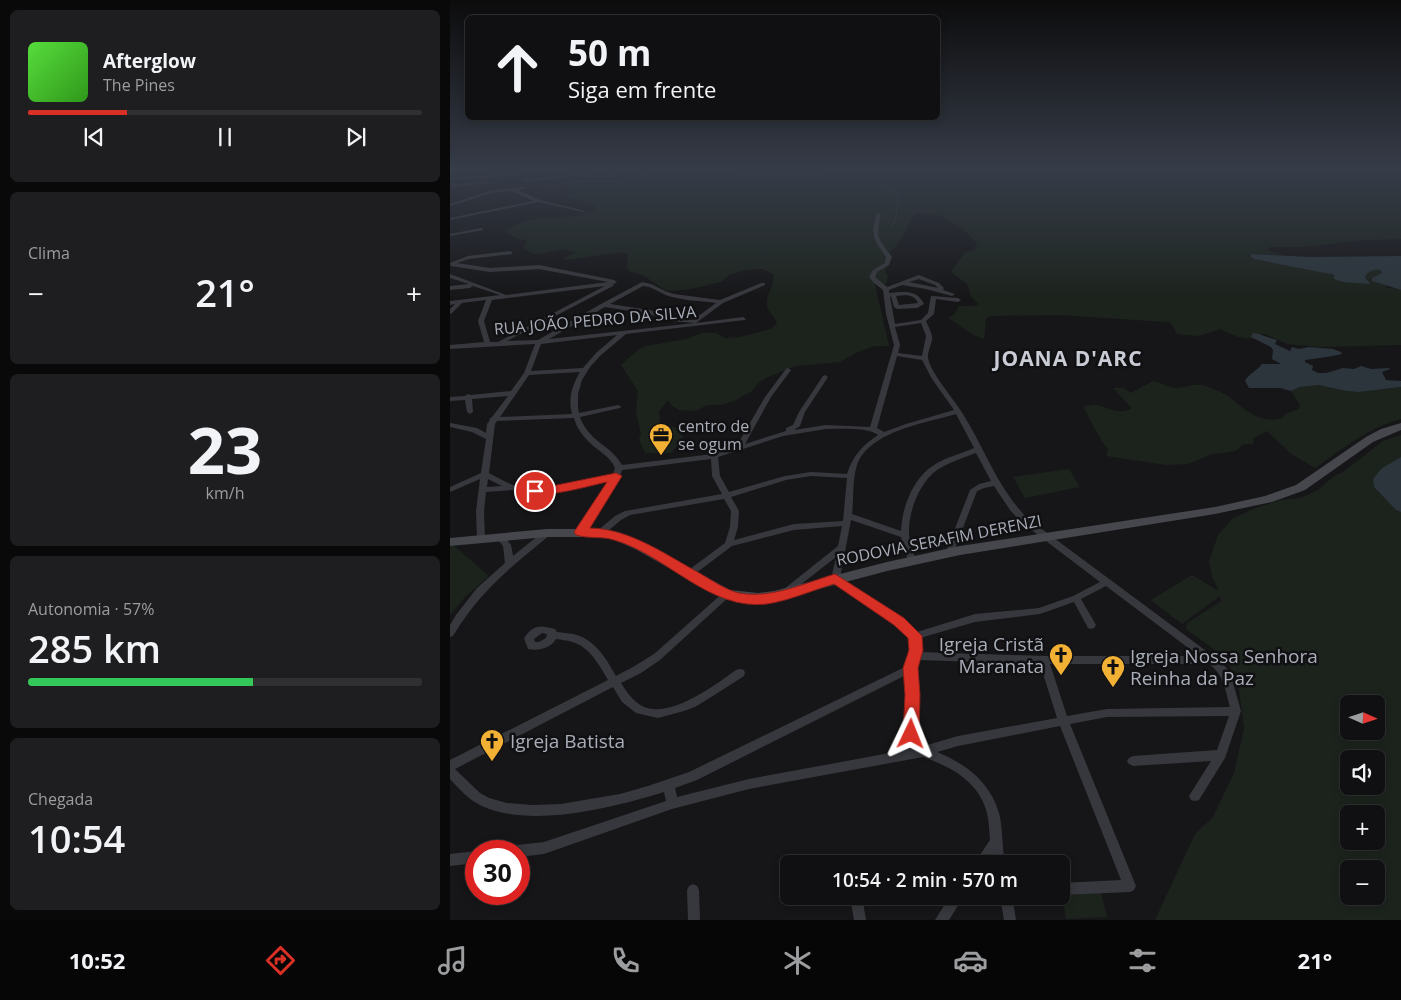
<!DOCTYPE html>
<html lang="pt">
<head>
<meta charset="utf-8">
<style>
	:root { --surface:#101012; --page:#1e1e20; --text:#f1f3f6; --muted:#9c9d9f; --line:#303032; --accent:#d93025 }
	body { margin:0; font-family:"Open Sans",sans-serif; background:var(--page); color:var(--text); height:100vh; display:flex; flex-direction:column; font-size:19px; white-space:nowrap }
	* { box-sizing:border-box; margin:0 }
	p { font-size:16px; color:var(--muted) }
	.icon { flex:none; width:28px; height:28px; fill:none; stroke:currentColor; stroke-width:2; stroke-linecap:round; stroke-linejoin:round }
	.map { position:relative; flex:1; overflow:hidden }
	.side { display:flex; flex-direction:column; gap:10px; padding:10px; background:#09090a; width:450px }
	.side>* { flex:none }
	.top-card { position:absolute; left:15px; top:15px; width:475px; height:105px; border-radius:8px; box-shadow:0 2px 8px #0003,0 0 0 1px var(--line); background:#101012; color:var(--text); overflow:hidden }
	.needle { width:32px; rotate:93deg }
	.tools { position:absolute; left:890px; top:695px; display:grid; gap:10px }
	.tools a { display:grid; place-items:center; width:45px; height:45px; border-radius:8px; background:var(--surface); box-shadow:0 2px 8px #0003,0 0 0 1px var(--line); font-size:25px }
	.speed { position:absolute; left:15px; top:840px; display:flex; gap:10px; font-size:25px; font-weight:700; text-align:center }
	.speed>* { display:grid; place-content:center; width:65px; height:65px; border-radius:50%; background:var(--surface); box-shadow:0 2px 8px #0003,0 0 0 1px var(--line); line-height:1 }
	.speed .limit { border:8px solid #d22; background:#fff; color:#111 }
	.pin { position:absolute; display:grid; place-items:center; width:42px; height:42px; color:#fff; margin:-21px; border:2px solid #fff; border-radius:50%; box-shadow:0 1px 5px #0007 }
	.me { position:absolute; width:55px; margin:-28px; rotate:2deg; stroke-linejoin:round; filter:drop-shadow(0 0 4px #0008) }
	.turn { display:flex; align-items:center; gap:18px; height:105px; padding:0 20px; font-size:22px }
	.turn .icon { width:65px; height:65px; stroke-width:2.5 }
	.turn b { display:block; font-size:35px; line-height:42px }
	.big { font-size:38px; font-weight:600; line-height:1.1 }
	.side .card { flex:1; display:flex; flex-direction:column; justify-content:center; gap:8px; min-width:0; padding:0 18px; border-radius:8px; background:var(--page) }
	.side .dial { align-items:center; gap:0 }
	.dial b { font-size:65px; line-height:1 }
	.song { display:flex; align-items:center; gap:15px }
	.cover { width:60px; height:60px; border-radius:8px; background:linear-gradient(135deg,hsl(110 70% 55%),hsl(110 70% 35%)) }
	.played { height:5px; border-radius:2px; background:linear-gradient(90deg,var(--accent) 25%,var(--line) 25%) }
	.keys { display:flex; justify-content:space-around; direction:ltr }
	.heat { display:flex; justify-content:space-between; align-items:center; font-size:28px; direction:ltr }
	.charge { height:8px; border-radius:4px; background:linear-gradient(90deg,#34c759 57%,var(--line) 0) }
	.trip { position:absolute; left:330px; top:855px; width:290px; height:50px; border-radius:8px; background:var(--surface); box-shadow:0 2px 8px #0003,0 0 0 1px var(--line); font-weight:600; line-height:50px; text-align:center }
	.tab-bar { display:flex; height:80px; justify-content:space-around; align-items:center; background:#060607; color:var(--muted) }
	.tab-bar .icon { width:35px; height:35px }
	.tab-bar .active { color:var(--accent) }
	.tab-bar b { font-size:22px; color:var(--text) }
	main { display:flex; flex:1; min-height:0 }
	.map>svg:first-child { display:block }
</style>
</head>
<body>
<main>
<section class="side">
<div class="card">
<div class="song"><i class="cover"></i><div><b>Afterglow</b><p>The Pines</p></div></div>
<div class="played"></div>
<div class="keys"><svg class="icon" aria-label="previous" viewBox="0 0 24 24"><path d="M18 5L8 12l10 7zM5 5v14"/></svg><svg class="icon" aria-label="pause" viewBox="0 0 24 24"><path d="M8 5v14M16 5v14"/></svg><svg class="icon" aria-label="next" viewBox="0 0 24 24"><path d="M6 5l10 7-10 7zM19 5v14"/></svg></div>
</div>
<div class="card"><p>Clima</p>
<div class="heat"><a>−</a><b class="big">21°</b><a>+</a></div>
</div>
<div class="card dial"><b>23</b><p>km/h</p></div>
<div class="card"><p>Autonomia · 57%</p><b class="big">285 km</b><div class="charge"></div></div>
<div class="card"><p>Chegada</p><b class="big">10:54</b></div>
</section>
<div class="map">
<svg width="951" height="920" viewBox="0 0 951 920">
	<rect width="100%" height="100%" fill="#161618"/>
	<!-- green -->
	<g fill="#1c231d" fill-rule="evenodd">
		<path d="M 233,169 L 934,169 L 947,171 L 951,170 L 951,239 L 903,241 L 855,247 L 820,247 L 818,250 L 833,255 L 801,254 L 801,257 L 880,274 L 893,282 L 919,281 L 915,277 C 918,271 924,269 930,270 L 936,287 L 951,290 L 951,345 L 869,347 L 837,344 L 815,334 L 801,337 L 804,339 L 788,337 L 770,329 L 749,336 L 727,334 L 721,323 L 716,322 L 609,315 L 542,316 L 536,318 L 534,339 C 517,334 513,326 498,318 L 505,314 L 509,306 L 525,306 L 529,304 L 521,297 L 517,284 L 501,272 L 514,253 L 525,249 L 527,244 L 514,229 L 489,215 L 465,213 C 458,224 450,247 438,253 L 439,265 L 435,271 L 438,277 L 436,284 L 425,284 L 439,346 L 425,346 L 408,352 L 390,362 L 345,366 L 316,378 L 307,384 L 302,391 L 284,401 L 270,405 L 257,405 L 246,411 L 229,410 L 222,406 L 218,400 L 209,411 L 210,423 L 227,428 L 233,437 L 231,444 L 223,450 L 222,453 L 195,453 L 189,440 L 191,433 L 186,413 L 188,391 L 171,365 L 189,349 L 196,346 L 237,339 L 252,333 L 266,333 L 275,338 L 290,337 L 321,329 L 327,323 C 325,317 318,312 317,305 C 315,294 326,286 323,274 L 312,269 L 294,270 L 279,275 L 271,282 L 241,289 L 223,291 L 215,290 L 194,276 L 179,271 L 177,268 L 178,254 L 173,252 L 115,260 L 114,258 L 126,252 C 121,251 115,249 109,250 C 96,252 85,259 73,248 L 77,241 L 66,238 L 55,232 C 83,209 115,225 144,210 L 145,206 L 142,205 L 117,197 L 116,195 L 125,190 L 118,186 L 115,180 L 120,178 L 194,183 L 217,178 Z"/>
		<path d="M 703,381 C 711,382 718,388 725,388 C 735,388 747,382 756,386 C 763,389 772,392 778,396 C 794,409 810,425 833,418 L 835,414 L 849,409 L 850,405 L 841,391 L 850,387 L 869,385 L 896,391 L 909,392 L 951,387 L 951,419 C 917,428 893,449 865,468 L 840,453 L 817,431 L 802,439 L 804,441 L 803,444 L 793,444 L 787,450 L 781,452 L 762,454 L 738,464 L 716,465 L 656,456 L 658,450 C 653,443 634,411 634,406 C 638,406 644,404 647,405 C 660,408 667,415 681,409 L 681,407 L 663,388 L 673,388 L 681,393 Z"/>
		<path d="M 951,435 L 951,457 L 932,468 L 924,487 L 946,510 L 951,512 L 951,920 L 705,920 L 745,834 L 763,817 L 784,773 L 794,728 L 789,689 L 781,668 L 773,656 L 736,629 L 737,623 L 771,601 L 770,596 L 732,624 L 701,600 L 742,575 L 769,591 L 762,576 L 759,561 L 768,535 L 782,519 L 803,509 L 831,500 L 851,498 L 868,490 L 883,477 L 893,472 L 933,441 ZM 899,704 L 926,704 L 926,731 L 899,731 ZM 899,759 L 926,759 L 926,786 L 899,786 ZM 899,814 L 926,814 L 926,841 L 899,841 ZM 899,869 L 926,869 L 926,896 L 899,896 Z"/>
		<path d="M 619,469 L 630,487 L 575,498 L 563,477 Z"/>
		<path d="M 0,545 L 3,545 L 39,576 L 15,597 L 0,615 Z"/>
		<path d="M 651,893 L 657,917 L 616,919 L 612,895 Z"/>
	</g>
	<!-- water -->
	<g fill="#2c353c">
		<path d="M 801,254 L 861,257 L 951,256 L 951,290 L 922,281 L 922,278 L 932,273 L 930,270 C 924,269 918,271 915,277 L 920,284 L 893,282 L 884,279 L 884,275 L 880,274 L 804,259 L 801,257 Z"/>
		<path d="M 805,333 L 827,340 L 825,344 L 840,351 L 842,347 L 849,349 L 859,347 L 883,349 L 891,352 L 892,354 C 880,357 867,358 855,360 L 855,362 L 863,366 L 862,370 L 868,373 L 876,373 L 893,368 L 904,369 L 911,366 L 921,369 L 939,368 L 940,369 L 932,372 L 936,380 L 951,381 L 951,387 L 909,392 L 896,391 L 869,385 L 850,387 L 841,391 L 830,388 L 799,388 L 795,381 C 798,374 807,371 812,364 L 831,364 L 822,359 L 823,350 L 821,347 L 801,337 L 802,334 Z"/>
		<path d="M 951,457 L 951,512 L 946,510 L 924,487 L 923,479 L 932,468 Z"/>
	</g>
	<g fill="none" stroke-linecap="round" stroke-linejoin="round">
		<!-- stream -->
		<g stroke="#2c353c" stroke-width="1">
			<path d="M 410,169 L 449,195 L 446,218 L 442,226"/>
			<path d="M 285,176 L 418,174"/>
			<path d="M 202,181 L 214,178 L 245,177"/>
			<path d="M 99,186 L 138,180 L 165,181"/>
		</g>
		<!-- street -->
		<g fill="#37383d" fill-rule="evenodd">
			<path d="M 9,169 L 21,169 L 0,173 L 0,171 Z"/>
			<path d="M 97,169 L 112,169 L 81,174 L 78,179 L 126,174 L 154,176 L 173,173 L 175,174 L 154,178 L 126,176 L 75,182 L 73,181 L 77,174 L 30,179 L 28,178 L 0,180 L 0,178 L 31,175 L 33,176 Z"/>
			<path d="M 181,169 L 186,169 L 195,176 L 208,179 L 206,180 L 193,178 Z"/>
			<path d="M 38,181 L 40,182 L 39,183 L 0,187 L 0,185 Z"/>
			<path d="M 72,187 L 74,187 L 74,189 L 67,190 L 90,200 L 135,211 L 133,212 L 89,202 L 0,220 L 0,218 L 84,201 L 61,191 L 41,193 L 0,206 L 0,204 L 40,191 Z"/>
			<path d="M 427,213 L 431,214 C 426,239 427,237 442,257 L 439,265 L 427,272 L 425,277 L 437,287 L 469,275 L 489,283 L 494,288 L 493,290 L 505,294 L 502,296 L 476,289 L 452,285 L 439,290 L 439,293 C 453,292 467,289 474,304 L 467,308 L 447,309 L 444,307 L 441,296 L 440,297 L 445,324 L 471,320 L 478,313 L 481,296 L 508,298 L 511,300 L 508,302 L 486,299 L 484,314 L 476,321 C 478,326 481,331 482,336 C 483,343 477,351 478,358 C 480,372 503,398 511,411 C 535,448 545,484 577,518 L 763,656 L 766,657 L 780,672 L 791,711 L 775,758 L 749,800 L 745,801 L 741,800 L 739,796 L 761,761 L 683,766 L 679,764 L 677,761 L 679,758 L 683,756 L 767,750 L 779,716 L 657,717 L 620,724 L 686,886 L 684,890 L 680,892 L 611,895 L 611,883 L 671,880 L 610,726 L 508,746 L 487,752 C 516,764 540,782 549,813 C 553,829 552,847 555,864 L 543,864 L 542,858 L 538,864 L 524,864 L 540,840 C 539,828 539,816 534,804 C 524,779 497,765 473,757 L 299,789 L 222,809 L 94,854 L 69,857 L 69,851 L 61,851 L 63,847 L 67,845 L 94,842 L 216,801 L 214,792 C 166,807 80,829 32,806 C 19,800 9,789 0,779 L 0,760 L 158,680 C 150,666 139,646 122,642 C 117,640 111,640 106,639 C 100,649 88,651 78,649 L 74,638 C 84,624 90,625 105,629 L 107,632 C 113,633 121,633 127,635 C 146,641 157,660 166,676 L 183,667 L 204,654 L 274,592 L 277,591 L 280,592 L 282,594 L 280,596 L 210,660 L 191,673 L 171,683 C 176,691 183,701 192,706 C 219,720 265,685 286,670 L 290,669 L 294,670 L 295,673 L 294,676 L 266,694 L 245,707 L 234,711 L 208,718 L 186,713 L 172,702 L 163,687 L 5,769 L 30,793 L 39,798 L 57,803 L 82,805 L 111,804 L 140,799 L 170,794 L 198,786 L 239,772 L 457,666 L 461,650 L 460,637 L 446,624 L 382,581 L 381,579 L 386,557 L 340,593 L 337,594 L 334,593 L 332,591 L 334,589 L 388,546 L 392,526 L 344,530 L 282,546 L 242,576 L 236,576 L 235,574 L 236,572 L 275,543 L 280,527 L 281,511 L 274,499 L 180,515 L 171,520 L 153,535 L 147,535 L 146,533 L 147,531 L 165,516 L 175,511 L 272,494 L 262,476 L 261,459 L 172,470 L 170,476 L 134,534 L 128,534 L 127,532 L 160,480 L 127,487 L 101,491 L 75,492 L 62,490 L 36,492 L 34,511 L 35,538 L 34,540 L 28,540 L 27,538 L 26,511 L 30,479 L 0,492 L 0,487 L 31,473 L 36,439 L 22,432 L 0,427 L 0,423 L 27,428 L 36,433 L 37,424 L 40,420 L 39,419 L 42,417 L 58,396 L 22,399 L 23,412 L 20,414 L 17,412 L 15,400 L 0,401 L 0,397 L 15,396 L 18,394 L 21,395 L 61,391 L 74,373 L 85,344 L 0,349 L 0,345 L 34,342 L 28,321 L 36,300 L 12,303 L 2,313 L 0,314 L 0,309 L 5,304 L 0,305 L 0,301 L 50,295 L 23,286 L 20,288 L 0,290 L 0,286 L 19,284 L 0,278 L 0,274 L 56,295 L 158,282 L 89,269 L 40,272 L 1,266 L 0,263 L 18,256 L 60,251 L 62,252 L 62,254 L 19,259 L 7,263 L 40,268 L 89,265 L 164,280 L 167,282 L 164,284 L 161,283 L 164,285 L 163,286 L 57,341 L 88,340 L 151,304 L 192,282 L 201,284 L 215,291 L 224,294 L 270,300 L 311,283 L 315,283 L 315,285 L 273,303 L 246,323 L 293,317 L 296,319 L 295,320 L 176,334 L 150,356 L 140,367 L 132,380 L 128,394 L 128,408 L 129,413 L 168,405 L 170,406 L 171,407 L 170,408 L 130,417 C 139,442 161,445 172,465 L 263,454 L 286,447 L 315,397 L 336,369 L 338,368 L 341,370 L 321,397 L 295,444 L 336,431 L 336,428 L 343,425 L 349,412 L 373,376 L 375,375 L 378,377 L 355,412 L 350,426 L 344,430 L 376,425 L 420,427 L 444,345 L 436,314 L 433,290 L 423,282 L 419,277 L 423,270 L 435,263 L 436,257 C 423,239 420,235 427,213 ZM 469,279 L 485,285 L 488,288 L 459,282 ZM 155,286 L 48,342 L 40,342 L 34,321 L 42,300 ZM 193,286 C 203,286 212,295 222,297 C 237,301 252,301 266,303 L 243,320 L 220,317 L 200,310 L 160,304 ZM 446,296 C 455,295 464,294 468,303 L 449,305 ZM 155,307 L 199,314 L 219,321 L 245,323 L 99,339 ZM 471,323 L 476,336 L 472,356 L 448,353 L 450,345 L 445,327 ZM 167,335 L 146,353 L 133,368 L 81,371 L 91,344 ZM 447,356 L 472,360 L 482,379 L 504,410 L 456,424 L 434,432 L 427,428 ZM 130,372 C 122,385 118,399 122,414 L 50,417 L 79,375 ZM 506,414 L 524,448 C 511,454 496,457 484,465 C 463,478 452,507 451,531 L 402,514 C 404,498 402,481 407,465 C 419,431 476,423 506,414 ZM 124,418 C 126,427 133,436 139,442 C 148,451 160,456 165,468 L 163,474 C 138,480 87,494 63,485 C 55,482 46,477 39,473 L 45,424 L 47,421 ZM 376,429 C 389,429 419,427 428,435 C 413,445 403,455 397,474 L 361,472 L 335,476 L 279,492 L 270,476 L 268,457 L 333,436 ZM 526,453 L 541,481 L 529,484 L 520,490 L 495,554 L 496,556 L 502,556 L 503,554 L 527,491 L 534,488 L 544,486 L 560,510 L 571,522 L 650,582 L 623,596 L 589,608 L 525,614 L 467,632 L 452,618 L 390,578 L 401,520 L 451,537 L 458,561 L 459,563 L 465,563 L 466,561 C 464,553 460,544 459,535 C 458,512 469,483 487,470 C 499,462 513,458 526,453 ZM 361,476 L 397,478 L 393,521 L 344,524 L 284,540 L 288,527 L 289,511 L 281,497 L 336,480 ZM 38,479 L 52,486 L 37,487 ZM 656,586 L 749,656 L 594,656 L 470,652 L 470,638 L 525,622 L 590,614 L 624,602 L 638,628 L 641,629 L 644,628 L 646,625 L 631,599 ZM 92,633 L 97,634 L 96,638 L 89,642 L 85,642 L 84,639 ZM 468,660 L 590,664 L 607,718 L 508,736 L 467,748 L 468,695 L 466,668 ZM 600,664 L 759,664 C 774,675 775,689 780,707 L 657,709 L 617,716 ZM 456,675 L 458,695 L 456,750 L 299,779 L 227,797 L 225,788 L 247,780 Z"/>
			<path d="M 31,228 L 33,229 L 33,230 L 0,236 L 0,234 Z"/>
			<path d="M 97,530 L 100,531 L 101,533 L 100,535 C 62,566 29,592 3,636 L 0,637 L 0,625 L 6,615 L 27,588 L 55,563 L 53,546 L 45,536 L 46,534 L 52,534 L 61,545 L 63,556 L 94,531 Z"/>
			<path d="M 26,851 L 26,863 L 0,866 L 0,854 Z"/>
			<path d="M 243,884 L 247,886 L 249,890 L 250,920 L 238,920 L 237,890 L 239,886 Z"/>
			<path d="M 400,896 L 412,896 L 416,920 L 404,920 Z"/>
			<path d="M 500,896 L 514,896 L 499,920 L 485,920 Z"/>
			<path d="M 550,896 L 562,896 L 566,920 L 554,920 Z"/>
		</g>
		<!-- secondary -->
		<path fill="#45474d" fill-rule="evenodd" d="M 951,423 L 951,430 L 923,442 L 855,490 L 822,502 L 765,514 L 510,555 L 437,571 L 324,601 L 293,602 L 272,598 L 187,550 L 165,540 L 150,537 L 97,537 L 0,546 L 0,538 L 97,529 L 150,529 L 168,532 L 197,544 L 280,590 L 308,593 L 324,591 L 437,562 L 510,546 L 765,507 L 815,496 L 846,485 L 916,437 L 931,429 Z"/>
	</g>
	<!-- sky -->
	<linearGradient id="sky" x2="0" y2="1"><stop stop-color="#0c0c0d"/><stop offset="0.57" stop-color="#363c48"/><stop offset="1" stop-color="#363c48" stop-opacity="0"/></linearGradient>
	<rect width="951" height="298" fill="url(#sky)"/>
	<!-- route -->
	<path fill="#d93025" stroke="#8d1f18" d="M 166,473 L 172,476 L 140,528 C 181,529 216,555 251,574 C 263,581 276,590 289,593 C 321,599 355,583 385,574 L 454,618 L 472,636 L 473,650 L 468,668 L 470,695 L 469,734 L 467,739 L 461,741 L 455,739 L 453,734 L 455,695 L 453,668 L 459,650 L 458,638 L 444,625 L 384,584 C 363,590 338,601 317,604 C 259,611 217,555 164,540 C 152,536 139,539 126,535 L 124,532 L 157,482 C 142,485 88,501 79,491 L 85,487 L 102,486 Z"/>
	<!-- icons -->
	<defs>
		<g id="office-pin" transform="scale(1.25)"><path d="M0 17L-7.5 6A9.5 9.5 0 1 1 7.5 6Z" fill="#f2b134" stroke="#111113"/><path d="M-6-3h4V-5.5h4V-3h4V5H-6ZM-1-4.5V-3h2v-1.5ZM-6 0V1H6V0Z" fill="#111"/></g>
		<g id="church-pin" transform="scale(1.25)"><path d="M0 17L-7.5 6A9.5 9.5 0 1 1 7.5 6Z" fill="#f2b134" stroke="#111113"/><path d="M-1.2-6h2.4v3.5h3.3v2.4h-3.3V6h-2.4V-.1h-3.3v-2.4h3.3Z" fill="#111"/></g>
	</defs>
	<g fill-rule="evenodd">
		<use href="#office-pin" x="211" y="435"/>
		<use href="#church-pin" x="611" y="655"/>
		<use href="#church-pin" x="663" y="667"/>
		<use href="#church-pin" x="42" y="741"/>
	</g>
	<g text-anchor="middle" stroke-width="5" stroke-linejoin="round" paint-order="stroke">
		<!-- street labels -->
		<g font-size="16" fill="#a8adb8" stroke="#111113">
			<text transform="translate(145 320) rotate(-5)" y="6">RUA JOÃO PEDRO DA SILVA</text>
			<text transform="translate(489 540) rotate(-11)" y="6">RODOVIA SERAFIM DERENZI</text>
		</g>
		<!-- poi labels -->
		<g font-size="16" fill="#a8adb8" stroke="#111113" text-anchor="start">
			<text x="228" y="432">centro de<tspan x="228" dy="18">se ogum</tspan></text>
		</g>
		<!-- near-poi labels -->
		<g font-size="19" fill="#a8adb8" stroke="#111113" text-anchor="start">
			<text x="594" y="651" text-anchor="end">Igreja Cristã<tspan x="594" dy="22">Maranata</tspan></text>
			<text x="680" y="663">Igreja Nossa Senhora<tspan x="680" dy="22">Reinha da Paz</tspan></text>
			<text x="60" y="748">Igreja Batista</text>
		</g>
		<!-- district labels -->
		<g font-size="21" font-weight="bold" letter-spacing="1" fill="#c9ccd4" stroke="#111113">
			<text x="618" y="366">JOANA D'ARC</text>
		</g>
	</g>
</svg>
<div class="tools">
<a><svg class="needle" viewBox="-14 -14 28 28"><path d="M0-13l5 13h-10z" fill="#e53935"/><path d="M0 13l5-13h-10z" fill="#9c9d9f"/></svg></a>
<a><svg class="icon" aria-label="sound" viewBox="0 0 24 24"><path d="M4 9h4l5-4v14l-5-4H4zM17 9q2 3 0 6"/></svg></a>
<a>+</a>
<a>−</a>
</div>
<div class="speed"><div class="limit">30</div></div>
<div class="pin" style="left:85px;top:491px;background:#d93025"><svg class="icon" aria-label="arrive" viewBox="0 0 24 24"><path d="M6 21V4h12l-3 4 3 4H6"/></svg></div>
<svg class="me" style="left:461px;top:734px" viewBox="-20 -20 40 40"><path d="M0-17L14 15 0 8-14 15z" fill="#d93025" stroke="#fff" stroke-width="4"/></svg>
<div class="trip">10:54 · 2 min · 570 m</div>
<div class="top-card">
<div class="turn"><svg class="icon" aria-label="ahead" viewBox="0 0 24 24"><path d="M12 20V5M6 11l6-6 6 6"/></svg><div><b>50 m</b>Siga em frente</div></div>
</div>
</div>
</main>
<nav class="tab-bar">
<b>10:52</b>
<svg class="icon active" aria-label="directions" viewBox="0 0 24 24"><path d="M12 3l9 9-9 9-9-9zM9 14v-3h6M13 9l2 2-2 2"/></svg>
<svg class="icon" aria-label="music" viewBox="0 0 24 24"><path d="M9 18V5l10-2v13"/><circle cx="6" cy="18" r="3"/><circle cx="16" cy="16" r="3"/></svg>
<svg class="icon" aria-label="phone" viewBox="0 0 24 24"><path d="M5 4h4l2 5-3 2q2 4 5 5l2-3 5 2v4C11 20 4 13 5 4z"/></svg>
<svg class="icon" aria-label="climate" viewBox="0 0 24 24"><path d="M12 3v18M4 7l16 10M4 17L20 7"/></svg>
<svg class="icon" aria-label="car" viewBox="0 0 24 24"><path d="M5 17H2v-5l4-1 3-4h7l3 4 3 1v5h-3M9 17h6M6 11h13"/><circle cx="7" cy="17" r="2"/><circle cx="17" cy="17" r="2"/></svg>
<svg class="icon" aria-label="filters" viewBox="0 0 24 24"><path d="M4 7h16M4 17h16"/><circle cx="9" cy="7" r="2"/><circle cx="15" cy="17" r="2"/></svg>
<b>21°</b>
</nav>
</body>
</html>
